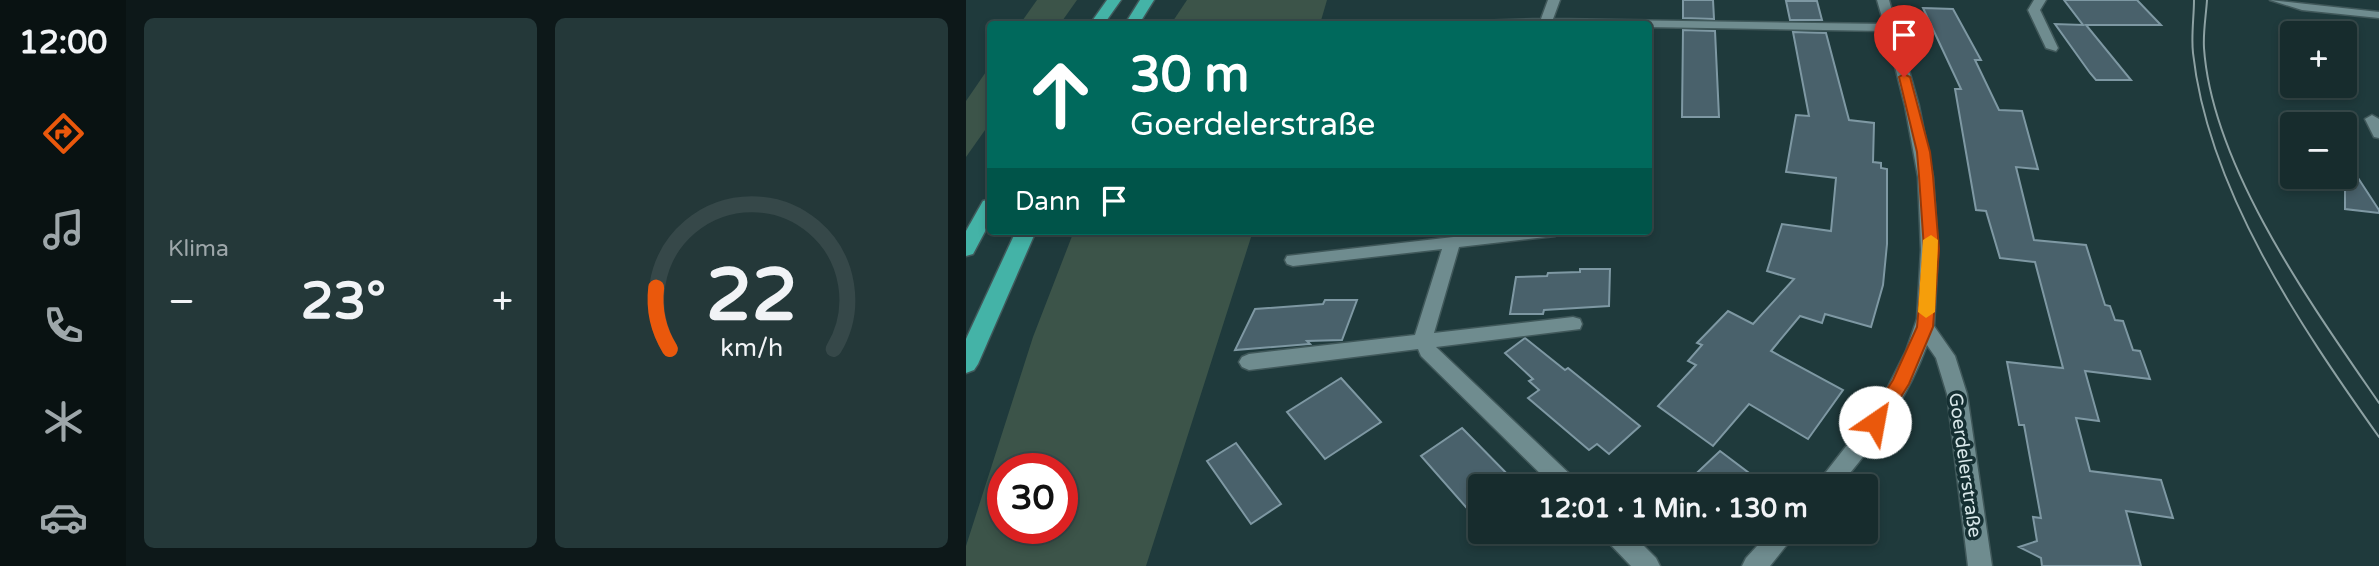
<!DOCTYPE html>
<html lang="de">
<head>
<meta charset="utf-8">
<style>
	:root { --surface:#172c2d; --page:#243839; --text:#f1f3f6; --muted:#9ea7aa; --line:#364849; --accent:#ea580c }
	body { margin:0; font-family:"Varela Round",sans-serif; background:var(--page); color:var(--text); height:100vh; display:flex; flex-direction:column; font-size:26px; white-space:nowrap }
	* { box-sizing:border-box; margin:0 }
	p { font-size:23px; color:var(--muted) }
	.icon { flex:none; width:38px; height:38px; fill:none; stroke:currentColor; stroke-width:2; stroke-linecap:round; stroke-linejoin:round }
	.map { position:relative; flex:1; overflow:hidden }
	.sheet { display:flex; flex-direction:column; gap:18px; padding:18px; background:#0d1819; width:840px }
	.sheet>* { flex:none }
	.banner { position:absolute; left:21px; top:21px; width:665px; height:214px; border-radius:7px; box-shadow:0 4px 10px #0003,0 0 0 2px var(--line); background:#00695c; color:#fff; overflow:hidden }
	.controls { position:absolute; left:1314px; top:21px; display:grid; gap:14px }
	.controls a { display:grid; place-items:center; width:77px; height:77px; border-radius:7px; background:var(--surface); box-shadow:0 4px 10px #0003,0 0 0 2px var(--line); font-size:35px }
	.speed { position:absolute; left:21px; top:453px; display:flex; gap:14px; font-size:35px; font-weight:700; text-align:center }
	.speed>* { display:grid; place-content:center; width:91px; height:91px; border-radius:50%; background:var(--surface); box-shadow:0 4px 10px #0003,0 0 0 2px var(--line); line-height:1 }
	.speed .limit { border:10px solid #d22; background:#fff; color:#111 }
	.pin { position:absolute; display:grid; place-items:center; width:60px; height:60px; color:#fff; margin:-72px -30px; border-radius:50% 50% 50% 0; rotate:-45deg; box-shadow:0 0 7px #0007 }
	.pin .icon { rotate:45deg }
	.me { position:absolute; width:77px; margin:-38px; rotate:33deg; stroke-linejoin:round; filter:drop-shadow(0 0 5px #0008) }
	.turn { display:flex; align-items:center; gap:24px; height:147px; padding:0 28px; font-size:32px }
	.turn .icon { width:91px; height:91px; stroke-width:2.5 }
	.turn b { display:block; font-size:49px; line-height:60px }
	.then { display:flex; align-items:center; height:66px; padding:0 28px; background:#0003; gap:14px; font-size:26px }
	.big { font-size:52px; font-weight:800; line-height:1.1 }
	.sheet .widget { flex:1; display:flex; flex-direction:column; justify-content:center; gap:10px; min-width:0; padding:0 24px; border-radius:10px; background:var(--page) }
	.sheet .dial { align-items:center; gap:0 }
	.dial svg { height:182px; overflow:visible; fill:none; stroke:var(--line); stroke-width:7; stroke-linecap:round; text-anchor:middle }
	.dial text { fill:var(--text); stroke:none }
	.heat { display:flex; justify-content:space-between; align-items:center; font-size:38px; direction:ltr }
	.sheet .tiles { flex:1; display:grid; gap:18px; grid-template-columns:repeat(2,1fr) }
	.trip { position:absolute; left:502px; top:474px; width:410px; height:70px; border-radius:7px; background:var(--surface); box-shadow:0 4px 10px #0003,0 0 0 2px var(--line); font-weight:800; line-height:70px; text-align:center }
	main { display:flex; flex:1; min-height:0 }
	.dock { display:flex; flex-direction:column; width:126px; justify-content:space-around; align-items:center; background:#091212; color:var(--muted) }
	.dock .icon { width:49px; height:49px }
	.dock .on { color:var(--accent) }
	.dock b { font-size:32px; color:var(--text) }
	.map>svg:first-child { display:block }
</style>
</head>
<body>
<main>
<nav class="dock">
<b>12:00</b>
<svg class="icon on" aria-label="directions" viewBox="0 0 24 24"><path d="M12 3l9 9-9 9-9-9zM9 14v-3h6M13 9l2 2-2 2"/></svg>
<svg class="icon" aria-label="music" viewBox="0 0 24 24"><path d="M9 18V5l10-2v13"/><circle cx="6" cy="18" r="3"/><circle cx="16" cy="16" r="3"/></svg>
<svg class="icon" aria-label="phone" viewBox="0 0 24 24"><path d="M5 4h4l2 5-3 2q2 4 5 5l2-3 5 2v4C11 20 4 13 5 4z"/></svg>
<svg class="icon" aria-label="climate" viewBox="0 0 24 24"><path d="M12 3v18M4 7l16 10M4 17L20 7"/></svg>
<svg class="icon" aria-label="car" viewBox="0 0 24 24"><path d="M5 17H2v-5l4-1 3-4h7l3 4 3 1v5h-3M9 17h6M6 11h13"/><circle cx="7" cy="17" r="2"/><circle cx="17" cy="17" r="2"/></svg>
</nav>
<section class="sheet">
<div class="tiles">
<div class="widget"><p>Klima</p>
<div class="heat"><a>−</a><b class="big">23°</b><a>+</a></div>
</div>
<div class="widget dial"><svg viewBox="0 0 100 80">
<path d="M14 69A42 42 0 1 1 86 69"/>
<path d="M14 69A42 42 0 0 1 8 42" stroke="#ea580c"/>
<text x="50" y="56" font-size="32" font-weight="700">22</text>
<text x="50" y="72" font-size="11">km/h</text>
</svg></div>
</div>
</section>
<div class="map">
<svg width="1413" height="566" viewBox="0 0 1413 566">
	<rect width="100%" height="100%" fill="#1f3a3c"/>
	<!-- green -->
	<g fill="#3c5449" fill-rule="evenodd">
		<path d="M 71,0 L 111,0 L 94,24 L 54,24 Z"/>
		<path d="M 221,0 L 361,0 L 354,24 L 205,24 Z"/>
		<path d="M 24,66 L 24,123 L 0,157 L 0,101 Z"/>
		<path d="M 108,231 L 287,231 L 180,566 L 0,566 L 0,546 L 67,337 ZM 37,469 L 96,469 L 96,528 L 37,528 Z"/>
	</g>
	<!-- building -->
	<g fill="#49616b" stroke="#7e98a3" stroke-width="2">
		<path d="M 717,0 L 747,0 L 748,19 L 717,18 Z"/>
		<path d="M 1098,0 L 1171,0 L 1195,25 L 1120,25 L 1165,80 L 1130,80 L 1124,73 L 1089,24 L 1117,25 Z"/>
		<path d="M 820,1 L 851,1 L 856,20 L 824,20 Z"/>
		<path d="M 957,8 L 987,9 L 1015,60 L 1009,60 L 1033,110 L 1056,111 L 1072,169 L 1050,167 L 1068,240 L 1120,245 L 1139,305 L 1144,306 L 1149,320 L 1157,321 L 1167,350 L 1174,351 L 1184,379 L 1119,371 L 1133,421 L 1110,418 L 1124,471 L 1195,480 L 1207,518 L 1160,511 L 1175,566 L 1076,566 L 1075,558 L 1053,547 L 1071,541 L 1067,517 L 1075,518 L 1058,425 L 1053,425 L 1041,362 L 1097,368 L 1069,262 L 1034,258 L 1020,211 L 1010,210 L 989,89 L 995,89 Z"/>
		<path d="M 717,30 L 749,31 L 753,117 L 716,117 Z"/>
		<path d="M 827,32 L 860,33 L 883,120 L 908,123 L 907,162 L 915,163 L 915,168 L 921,169 L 921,244 L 917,285 L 905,327 L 859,314 L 856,323 L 834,316 L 805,351 L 877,390 L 842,439 L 783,404 L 747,446 L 692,406 L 730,365 L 722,361 L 736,345 L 731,343 L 762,311 L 787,324 L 828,279 L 801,271 L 816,224 L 865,231 L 870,178 L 820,172 L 830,115 L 843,116 Z"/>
		<path d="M 1379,158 L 1413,210 L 1413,213 L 1379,209 Z"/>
		<path d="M 614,269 L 644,269 L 643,306 L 578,310 L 577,314 L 544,314 L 550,277 L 581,276 L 582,273 L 614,272 Z"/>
		<path d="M 359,300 L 391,300 L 376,340 L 341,341 L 344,344 L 269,350 L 289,309 L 357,304 Z"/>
		<path d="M 559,338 L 599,370 L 602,368 L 674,426 L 643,454 L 631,444 L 623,450 L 562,398 L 573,390 L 563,381 L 567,379 L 539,353 Z"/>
		<path d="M 375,378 L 415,422 L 359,459 L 321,412 Z"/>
		<path d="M 496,428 L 553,486 L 514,486 L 514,523 L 455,456 Z"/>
		<path d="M 270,443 L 315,504 L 285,524 L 241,461 Z"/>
		<path d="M 754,451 L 783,473 L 771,486 L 717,486 Z"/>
	</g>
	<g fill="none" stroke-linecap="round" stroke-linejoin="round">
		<!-- minor casing -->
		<g stroke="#40585a" stroke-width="3">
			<g id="minor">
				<path d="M 582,0 L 594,0 L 587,19 L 918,24 L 911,0 L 923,0 L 953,106 L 967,177 L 972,250 L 968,326 L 989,356 L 1001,394 L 1026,566 L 1002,566 L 981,394 L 970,358 L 961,345 C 942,397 909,445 873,486 L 849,486 L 896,426 L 922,387 L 940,351 L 951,319 L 955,250 L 952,177 L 939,106 L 920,31 L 682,27 L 682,24 L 505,24 L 511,21 L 575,19 Z"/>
				<path d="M 1068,0 L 1080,0 L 1074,10 L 1092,48 L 1090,51 L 1080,48 L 1062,10 Z"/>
				<path d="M 1304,0 L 1413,12 L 1413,18 L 1336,10 Z"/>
				<path d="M 1406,115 L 1413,119 L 1413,138 L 1408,137 L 1399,119 Z"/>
				<path d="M 540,231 L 597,231 L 589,236 L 493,247 L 468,333 L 607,317 L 614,319 L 616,324 L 614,329 L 470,347 L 609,479 L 612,486 L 587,486 L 455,356 L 452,349 L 283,370 L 276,367 L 273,362 L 276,357 L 283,354 L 449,335 L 476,249 L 327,266 L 321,264 L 319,260 L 321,256 Z"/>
				<path d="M 636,532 L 664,532 L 690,558 L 694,566 L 665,566 L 640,540 Z"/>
				<path d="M 804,532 L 831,532 L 804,566 L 776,566 L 780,558 Z"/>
			</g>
		</g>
		<!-- highway casing -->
		<g stroke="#40585a" stroke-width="3">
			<g id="highway">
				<path d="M 141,0 L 155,0 L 138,24 L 124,24 Z"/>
				<path d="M 174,0 L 188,0 L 173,24 L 159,24 Z"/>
				<path d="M 24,199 L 24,222 L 7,254 L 0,256 L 0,231 L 17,201 Z"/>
				<path d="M 50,231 L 70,231 L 12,364 L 8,370 L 0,373 L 0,339 Z"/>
			</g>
		</g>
		<!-- minor -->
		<use href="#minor" fill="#6f8c8f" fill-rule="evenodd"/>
		<!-- highway -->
		<use href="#highway" fill="#44b3a7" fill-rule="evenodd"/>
		<!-- tram -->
		<g stroke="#8da1a3" stroke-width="2">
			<path d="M 1228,0 C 1228,17 1225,36 1227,53 C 1242,190 1335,327 1413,437"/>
			<path d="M 1241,0 C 1240,16 1237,32 1238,48 C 1246,167 1347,307 1413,403"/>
		</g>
	</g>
	<!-- route -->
	<path fill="#ea580c" stroke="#983908" stroke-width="2" d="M 938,74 L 944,77 L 964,152 L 967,176 L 973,249 L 967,327 L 943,384 L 916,427 L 902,427 L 900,422 L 927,380 L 951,327 L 958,249 L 953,176 L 951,152 L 933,77 Z"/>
	<!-- slow -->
	<path fill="#f59e0b" d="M 965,235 L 972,240 L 969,312 L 960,318 L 952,312 L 957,240 Z"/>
	<g text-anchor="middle" stroke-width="7" stroke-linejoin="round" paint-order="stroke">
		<!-- street labels -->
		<g font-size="19" fill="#d8e7e9" stroke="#152f32">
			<text transform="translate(1000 465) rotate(82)" y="7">Goerdelerstraße</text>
		</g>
	</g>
</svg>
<div class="controls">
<a>+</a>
<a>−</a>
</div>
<div class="speed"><div class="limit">30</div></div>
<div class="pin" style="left:938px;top:77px;background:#d93025"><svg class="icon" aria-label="arrive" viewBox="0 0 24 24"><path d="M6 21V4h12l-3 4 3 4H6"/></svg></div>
<svg class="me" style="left:909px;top:422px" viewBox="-20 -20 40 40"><circle r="19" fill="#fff"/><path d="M0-13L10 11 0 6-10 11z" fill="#ea580c"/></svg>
<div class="trip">12:01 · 1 Min. · 130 m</div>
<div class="banner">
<div class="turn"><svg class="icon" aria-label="ahead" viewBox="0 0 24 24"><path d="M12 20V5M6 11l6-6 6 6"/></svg><div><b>30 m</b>Goerdelerstraße</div></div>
<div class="then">Dann<svg class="icon" aria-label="arrive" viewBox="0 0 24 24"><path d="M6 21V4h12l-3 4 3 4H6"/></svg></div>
</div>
</div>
</main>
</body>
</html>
